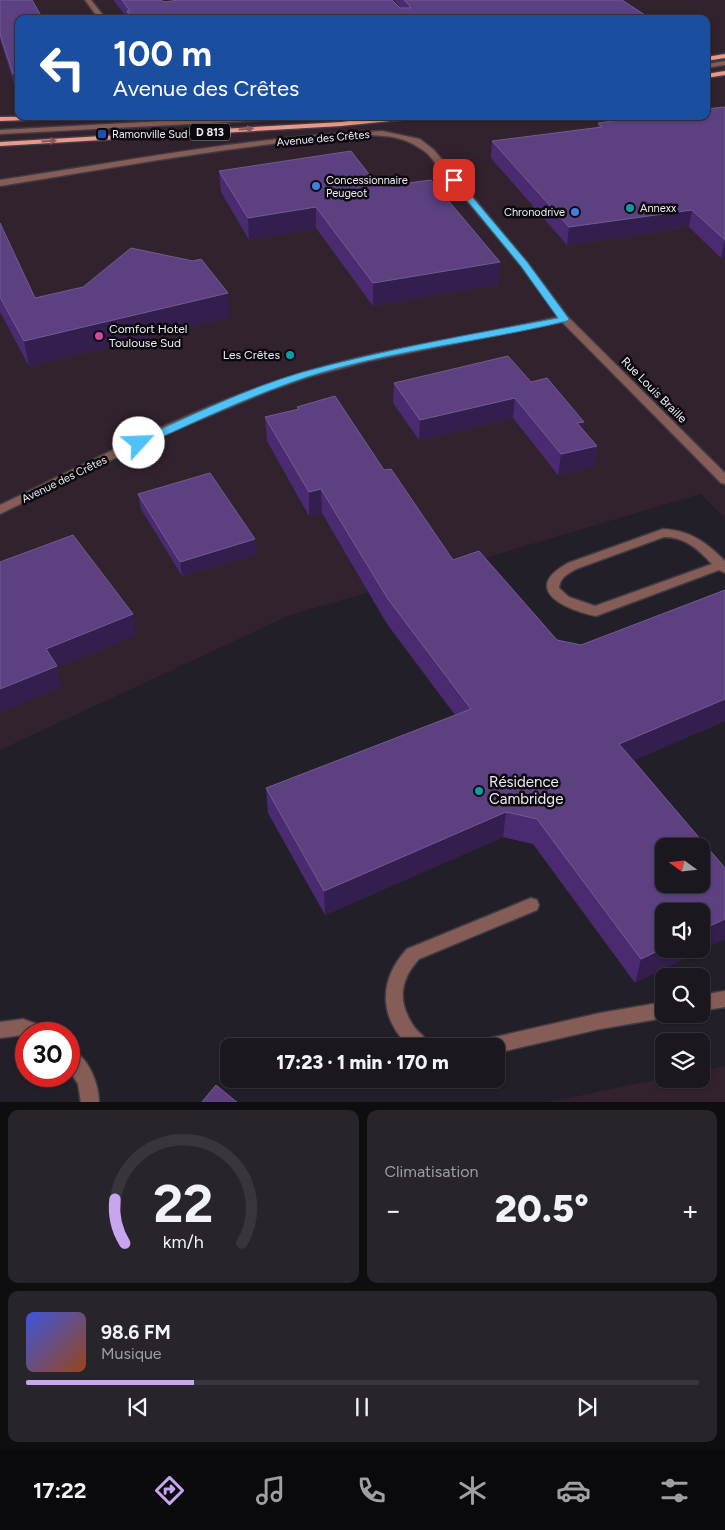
<!DOCTYPE html>
<html lang="fr">
<head>
<meta charset="utf-8">
<style>
	:root { --surface:#1a171e; --page:#27242b; --text:#f1f3f6; --muted:#9f9fa4; --line:#38363c; --accent:#c7a6ef }
	body { margin:0; font-family:Figtree,sans-serif; background:var(--page); color:var(--text); height:100vh; display:flex; flex-direction:column; font-size:19px; white-space:nowrap }
	* { box-sizing:border-box; margin:0 }
	p { font-size:16px; color:var(--muted) }
	.icon { flex:none; width:28px; height:28px; fill:none; stroke:currentColor; stroke-width:2; stroke-linecap:round; stroke-linejoin:round }
	.map { position:relative; height:1102px; overflow:hidden }
	.drawer { display:flex; flex-direction:column; gap:8px; padding:8px; background:#0e0d10; flex:1 }
	.drawer>* { flex:none }
	.banner { position:absolute; left:15px; top:15px; width:695px; height:105px; border-radius:10px; box-shadow:0 1px 4px #0004,0 0 0 1px var(--line); background:#1a4fa0; color:#fff; overflow:hidden }
	.needle { width:32px; rotate:285deg }
	.fabs { position:absolute; left:655px; top:838px; display:grid; gap:10px }
	.fabs a { display:grid; place-items:center; width:55px; height:55px; border-radius:10px; background:var(--surface); box-shadow:0 1px 4px #0004,0 0 0 1px var(--line); font-size:25px }
	.speed { position:absolute; left:15px; top:1022px; display:flex; gap:10px; font-size:25px; font-weight:700; text-align:center }
	.speed>* { display:grid; place-content:center; width:65px; height:65px; border-radius:50%; background:var(--surface); box-shadow:0 1px 4px #0004,0 0 0 1px var(--line); line-height:1 }
	.speed .limit { border:8px solid #d22; background:#fff; color:#111 }
	.pin { position:absolute; display:grid; place-items:center; width:42px; height:42px; color:#fff; margin:-21px; border-radius:10px; box-shadow:0 2px 8px #0006 }
	.me { position:absolute; width:55px; margin:-28px; rotate:65deg; stroke-linejoin:round; filter:drop-shadow(0 0 4px #0008) }
	.turn { display:flex; align-items:center; gap:18px; height:105px; padding:0 15px; font-size:22px }
	.turn .icon { width:65px; height:65px; stroke-width:2.5 }
	.turn b { display:block; font-size:35px; line-height:42px }
	.big { font-size:38px; font-weight:800; line-height:1.1 }
	.drawer .widget { flex:1; display:flex; flex-direction:column; justify-content:center; gap:8px; min-width:0; padding:0 18px; border-radius:10px; background:var(--page) }
	.drawer .dial { align-items:center; gap:0 }
	.dial svg { height:130px; overflow:visible; fill:none; stroke:var(--line); stroke-width:7; stroke-linecap:round; text-anchor:middle }
	.dial text { fill:var(--text); stroke:none }
	.song { display:flex; align-items:center; gap:15px }
	.cover { width:60px; height:60px; border-radius:8px; background:linear-gradient(135deg,hsl(230 70% 55%),hsl(20 70% 35%)) }
	.played { height:5px; border-radius:2px; background:linear-gradient(90deg,var(--accent) 25%,var(--line) 25%) }
	.keys { display:flex; justify-content:space-around; direction:ltr }
	.heat { display:flex; justify-content:space-between; align-items:center; font-size:28px; direction:ltr }
	.drawer .tiles { flex:1; display:grid; gap:8px; grid-template-columns:1fr 1fr }
	.widget:last-child { grid-column:span 2 }
	.trip { position:absolute; left:220px; top:1038px; width:285px; height:50px; border-radius:10px; background:var(--surface); box-shadow:0 1px 4px #0004,0 0 0 1px var(--line); font-weight:800; line-height:50px; text-align:center }
	.tabs { display:flex; height:80px; justify-content:space-around; align-items:center; background:#0a090c; color:var(--muted) }
	.tabs .icon { width:35px; height:35px }
	.tabs .selected { color:var(--accent) }
	.tabs b { font-size:22px; color:var(--text) }
	.map>svg:first-child { display:block }
</style>
</head>
<body>
<div class="map">
<svg width="725" height="1103" viewBox="0 0 725 1103">
	<rect width="100%" height="100%" fill="#221f28"/>
	<!-- commercial -->
	<g fill="#31222e" fill-rule="evenodd">
		<path d="M 0,0 L 725,0 L 725,518 L 701,494 L 288,616 L 0,750 ZM 19,19 L 706,19 L 706,116 L 19,116 Z"/>
		<path d="M 725,1066 L 725,1102 L 549,1102 L 664,1078 L 701,1079 L 701,1071 Z"/>
	</g>
	<g fill="none" stroke-linecap="round" stroke-linejoin="round">
		<!-- minor casing -->
		<g stroke="#3f3c44" stroke-width="3">
			<g id="minor">
				<path d="M 85,0 L 91,0 L 106,19 L 99,19 Z"/>
				<path d="M 725,61 L 725,65 L 706,68 L 706,64 Z"/>
				<path d="M 253,116 L 305,116 L 301,118 L 0,134 L 0,130 Z"/>
				<path d="M 382,131 L 420,139 L 434,150 L 527,262 L 568,317 L 725,473 L 725,484 L 721,483 L 562,322 L 369,361 L 309,377 L 269,391 L 154,439 L 0,514 L 0,505 C 99,457 197,405 302,373 C 386,347 473,337 558,317 L 521,266 L 428,154 C 414,143 401,137 383,136 C 352,132 313,140 281,143 C 187,154 94,171 0,186 L 0,180 C 127,161 254,136 382,131 Z"/>
				<path d="M 663,529 C 690,530 707,543 725,561 L 725,573 L 719,570 L 596,616 C 565,610 520,589 568,563 ZM 664,537 C 685,537 698,549 712,564 L 595,606 L 569,597 L 559,588 C 560,577 568,574 576,569 Z"/>
				<path d="M 531,898 L 537,900 L 539,905 L 537,910 L 419,959 C 399,981 397,1003 415,1028 C 420,1034 427,1038 430,1046 L 409,1046 C 378,1017 379,979 407,949 Z"/>
				<path d="M 725,991 L 725,1007 L 701,1011 L 701,995 Z"/>
				<path d="M 664,1002 L 664,1014 L 671,1014 L 664,1018 L 600,1029 L 496,1053 L 496,1046 L 482,1046 L 485,1040 L 491,1038 L 600,1013 Z"/>
				<path d="M 23,1019 L 47,1028 L 50,1034 L 26,1034 L 26,1037 L 23,1035 L 0,1038 L 0,1022 Z"/>
				<path d="M 69,1048 C 88,1056 99,1083 99,1103 L 81,1103 L 78,1084 L 69,1070 Z"/>
			</g>
		</g>
		<!-- major casing -->
		<g stroke="#3f3c44" stroke-width="3">
			<g id="major">
				<path d="M 725,54 L 725,58 L 706,61 L 706,57 Z"/>
				<path d="M 725,71 L 725,75 L 706,78 L 706,74 Z"/>
				<path d="M 87,116 L 83,118 L 0,121 L 0,117 Z"/>
				<path d="M 395,116 L 424,116 L 420,118 L 341,126 L 0,146 L 0,142 L 341,122 Z"/>
			</g>
		</g>
		<!-- minor -->
		<use href="#minor" fill="#855c56" fill-rule="evenodd"/>
		<!-- major -->
		<use href="#major" fill="#ec978b" fill-rule="evenodd"/>
	</g>
	<!-- wall -->
	<g fill="#4a2b72">
		<path d="M 0,0 L 19,19 L 19,86 L 15,87 L 0,39 Z"/>
		<path d="M 113,0 L 160,0 L 165,2 L 401,8 L 394,0 L 625,0 L 623,0 L 651,19 L 128,19 L 127,17 Z"/>
		<path d="M 725,107 L 725,258 L 721,258 L 689,227 L 567,245 L 491,158 L 492,141 L 598,128 L 598,123 Z"/>
		<path d="M 219,171 L 379,187 L 499,284 L 373,306 L 316,228 L 249,240 L 221,192 Z"/>
		<path d="M 0,223 L 35,298 L 230,317 L 29,366 L 0,312 Z"/>
		<path d="M 531,382 L 583,430 L 597,446 L 594,466 L 558,475 L 513,418 L 419,440 L 393,403 L 394,383 Z"/>
		<path d="M 297,407 L 384,470 L 453,560 L 557,640 L 581,645 L 725,590 L 725,721 L 634,760 L 725,868 L 635,983 L 533,844 L 503,837 L 325,915 L 268,813 L 266,788 L 455,715 L 387,624 L 322,513 L 309,516 L 267,441 L 265,417 L 298,410 Z"/>
		<path d="M 138,494 L 255,539 L 257,554 L 182,576 L 141,509 Z"/>
	</g>
	<!-- shaded-wall -->
	<g fill="#331e4e">
		<path d="M 19,73 L 19,86 L 15,87 L 13,74 Z"/>
		<path d="M 316,207 L 316,228 L 249,240 L 248,218 Z"/>
		<path d="M 692,210 L 689,227 L 567,245 L 569,227 Z"/>
		<path d="M 725,240 L 725,258 L 721,258 Z"/>
		<path d="M 500,262 L 499,284 L 373,306 L 373,283 Z"/>
		<path d="M 228,293 L 230,317 L 29,366 L 24,341 Z"/>
		<path d="M 515,398 L 513,418 L 419,440 L 420,420 Z"/>
		<path d="M 584,422 L 581,442 L 577,423 Z"/>
		<path d="M 597,446 L 594,466 L 558,475 L 561,454 Z"/>
		<path d="M 321,489 L 322,513 L 309,516 L 309,492 Z"/>
		<path d="M 255,539 L 257,554 L 182,576 L 180,562 Z"/>
		<path d="M 133,614 L 136,635 L 57,668 L 61,687 L 0,713 L 0,689 L 46,649 Z"/>
		<path d="M 725,699 L 725,721 L 614,769 L 619,744 Z"/>
		<path d="M 506,812 L 503,837 L 325,915 L 324,891 Z"/>
		<path d="M 725,919 L 725,939 L 635,983 L 641,959 L 664,948 L 701,949 L 701,930 Z"/>
	</g>
	<!-- building -->
	<g fill="#5c4080" stroke="#735b92" fill-rule="evenodd">
		<path d="M 0,0 L 32,0 L 43,19 L 19,19 L 19,73 L 13,74 L 0,34 Z"/>
		<path d="M 122,0 L 160,0 L 165,2 L 178,0 L 392,0 L 400,8 L 410,8 L 410,6 L 404,0 L 622,0 L 651,19 L 520,19 L 517,17 L 505,19 L 356,19 L 354,17 L 343,19 L 132,19 L 127,11 L 130,11 Z"/>
		<path d="M 725,107 L 725,240 L 692,210 L 569,227 L 492,141 L 602,127 L 598,123 L 653,116 L 706,116 L 706,109 Z"/>
		<path d="M 351,151 L 379,187 L 431,180 L 500,262 L 373,283 L 316,207 L 248,218 L 219,171 Z"/>
		<path d="M 0,223 L 35,298 L 83,287 L 131,248 L 193,261 L 201,259 L 228,293 L 24,341 L 0,297 Z"/>
		<path d="M 508,356 L 531,382 L 547,378 L 584,422 L 577,423 L 597,446 L 561,454 L 515,398 L 420,420 L 394,383 Z"/>
		<path d="M 335,396 L 384,470 L 391,469 L 453,560 L 479,551 L 557,640 L 581,645 L 725,590 L 725,699 L 619,744 L 725,868 L 725,919 L 701,930 L 701,911 L 664,911 L 664,948 L 641,959 L 537,819 L 506,812 L 324,891 L 266,788 L 471,709 L 388,599 L 321,489 L 309,492 L 265,417 L 299,409 L 297,407 ZM 664,846 L 701,846 L 701,884 L 664,884 Z"/>
		<path d="M 210,473 L 255,539 L 180,562 L 138,494 Z"/>
		<path d="M 73,535 L 133,614 L 46,649 L 57,666 L 0,689 L 0,562 Z"/>
		<path d="M 216,1085 L 238,1103 L 201,1103 Z"/>
	</g>
	<!-- one-way arrows -->
	<defs><path id="oneway-solid" d="M-6-.8H1V-3.2L6.5 0L1 3.2V.8H-6Z" transform="scale(1.25)"/></defs>
	<g fill="#875753">
		<use href="#oneway-solid" transform="translate(246 129) rotate(-3)"/>
		<use href="#oneway-solid" transform="translate(49 141) rotate(-3)"/>
	</g>
	<!-- route -->
	<path fill="#4fc3f7" stroke="#337fa1" d="M 454,178 L 457,179 L 527,262 L 569,319 L 567,321 C 481,342 392,350 307,377 C 250,396 197,421 142,446 L 135,446 L 134,443 L 135,441 C 190,416 245,389 303,372 C 387,349 473,334 558,318 L 521,266 L 452,182 L 451,180 Z"/>
	<!-- markers -->
	<rect fill="#1a4fb4" stroke="#0b090e" stroke-width="2" x="97" y="129" width="10" height="10" rx="2.5"/>
	<g fill="#3f7fe0" stroke="#0b090e" stroke-width="2">
		<circle cx="316" cy="186" r="5"/>
		<circle cx="575" cy="212" r="5"/>
	</g>
	<g fill="#0f9aa8" stroke="#0b090e" stroke-width="2">
		<circle cx="630" cy="208" r="5"/>
		<circle cx="290" cy="355" r="5"/>
		<circle cx="479" cy="791" r="5"/>
	</g>
	<circle fill="#d1479c" stroke="#0b090e" stroke-width="2" cx="99" cy="336" r="5"/>
	<g text-anchor="middle" stroke-width="5" stroke-linejoin="round" paint-order="stroke">
		<!-- shield labels -->
		<rect fill="#0b090e" stroke="#aaa8ae" stroke-width="1" x="190" y="123.5" width="40" height="17" rx="4"/>
		<g font-size="11" font-weight="bold" fill="#eeecf3">
			<text x="210" y="136">D 813</text>
		</g>
		<!-- far-poi labels -->
		<g font-size="11" fill="#eeecf3" stroke="#0b090e" text-anchor="start">
			<text x="112" y="138">Ramonville Sud</text>
			<text x="326" y="184">Concessionnaire<tspan x="326" dy="13">Peugeot</tspan></text>
			<text x="640" y="212">Annexx</text>
			<text x="565" y="216" text-anchor="end">Chronodrive</text>
		</g>
		<!-- far-street labels -->
		<g font-size="11" fill="#eeecf3" stroke="#0b090e">
			<text transform="translate(323 138) rotate(-5)" y="4">Avenue des Crêtes</text>
			<text transform="translate(64 479) rotate(-26)" y="4">Avenue des Crêtes</text>
		</g>
		<!-- poi labels -->
		<g font-size="12" fill="#eeecf3" stroke="#0b090e" text-anchor="start">
			<text x="109" y="333">Comfort Hotel<tspan x="109" dy="14">Toulouse Sud</tspan></text>
			<text x="280" y="359" text-anchor="end">Les Crêtes</text>
		</g>
		<!-- street labels -->
		<g font-size="12" fill="#eeecf3" stroke="#0b090e">
			<text transform="translate(654 390) rotate(45)" y="4">Rue Louis Braille</text>
		</g>
		<!-- near-poi labels -->
		<g font-size="15" fill="#eeecf3" stroke="#0b090e" text-anchor="start">
			<text x="489" y="787">Résidence<tspan x="489" dy="17">Cambridge</tspan></text>
		</g>
	</g>
</svg>
<div class="fabs">
<a><svg class="needle" viewBox="-14 -14 28 28"><path d="M0-13l5 13h-10z" fill="#e53935"/><path d="M0 13l5-13h-10z" fill="#9f9fa4"/></svg></a>
<a><svg class="icon" aria-label="sound" viewBox="0 0 24 24"><path d="M4 9h4l5-4v14l-5-4H4zM17 9q2 3 0 6"/></svg></a>
<a><svg class="icon" aria-label="search" viewBox="0 0 24 24"><circle cx="10" cy="10" r="6"/><path d="M15 15l6 6"/></svg></a>
<a><svg class="icon" aria-label="layers" viewBox="0 0 24 24"><path d="M12 4l9 5-9 5-9-5zM3 14l9 5 9-5"/></svg></a>
</div>
<div class="speed"><div class="limit">30</div></div>
<div class="pin" style="left:454px;top:180px;background:#d93025"><svg class="icon" aria-label="arrive" viewBox="0 0 24 24"><path d="M6 21V4h12l-3 4 3 4H6"/></svg></div>
<svg class="me" style="left:139px;top:443px" viewBox="-20 -20 40 40"><circle r="19" fill="#fff"/><path d="M0-13L10 11 0 6-10 11z" fill="#4fc3f7"/></svg>
<div class="trip">17:23 · 1 min · 170 m</div>
<div class="banner">
<div class="turn"><svg class="icon" aria-label="left" viewBox="0 0 24 24"><path d="M17 20v-9H6M10 6l-5 5 5 5"/></svg><div><b>100 m</b>Avenue des Crêtes</div></div>
</div>
</div>
<section class="drawer">
<div class="tiles">
<div class="widget dial"><svg viewBox="0 0 100 80">
<path d="M14 69A42 42 0 1 1 86 69"/>
<path d="M14 69A42 42 0 0 1 8 42" stroke="#c7a6ef"/>
<text x="50" y="56" font-size="32" font-weight="700">22</text>
<text x="50" y="72" font-size="11">km/h</text>
</svg></div>
<div class="widget"><p>Climatisation</p>
<div class="heat"><a>−</a><b class="big">20.5°</b><a>+</a></div>
</div>
<div class="widget">
<div class="song"><i class="cover"></i><div><b>98.6 FM</b><p>Musique</p></div></div>
<div class="played"></div>
<div class="keys"><svg class="icon" aria-label="previous" viewBox="0 0 24 24"><path d="M18 5L8 12l10 7zM5 5v14"/></svg><svg class="icon" aria-label="pause" viewBox="0 0 24 24"><path d="M8 5v14M16 5v14"/></svg><svg class="icon" aria-label="next" viewBox="0 0 24 24"><path d="M6 5l10 7-10 7zM19 5v14"/></svg></div>
</div>
</div>
</section>
<nav class="tabs">
<b>17:22</b>
<svg class="icon selected" aria-label="directions" viewBox="0 0 24 24"><path d="M12 3l9 9-9 9-9-9zM9 14v-3h6M13 9l2 2-2 2"/></svg>
<svg class="icon" aria-label="music" viewBox="0 0 24 24"><path d="M9 18V5l10-2v13"/><circle cx="6" cy="18" r="3"/><circle cx="16" cy="16" r="3"/></svg>
<svg class="icon" aria-label="phone" viewBox="0 0 24 24"><path d="M5 4h4l2 5-3 2q2 4 5 5l2-3 5 2v4C11 20 4 13 5 4z"/></svg>
<svg class="icon" aria-label="climate" viewBox="0 0 24 24"><path d="M12 3v18M4 7l16 10M4 17L20 7"/></svg>
<svg class="icon" aria-label="car" viewBox="0 0 24 24"><path d="M5 17H2v-5l4-1 3-4h7l3 4 3 1v5h-3M9 17h6M6 11h13"/><circle cx="7" cy="17" r="2"/><circle cx="17" cy="17" r="2"/></svg>
<svg class="icon" aria-label="filters" viewBox="0 0 24 24"><path d="M4 7h16M4 17h16"/><circle cx="9" cy="7" r="2"/><circle cx="15" cy="17" r="2"/></svg>
</nav>
</body>
</html>
